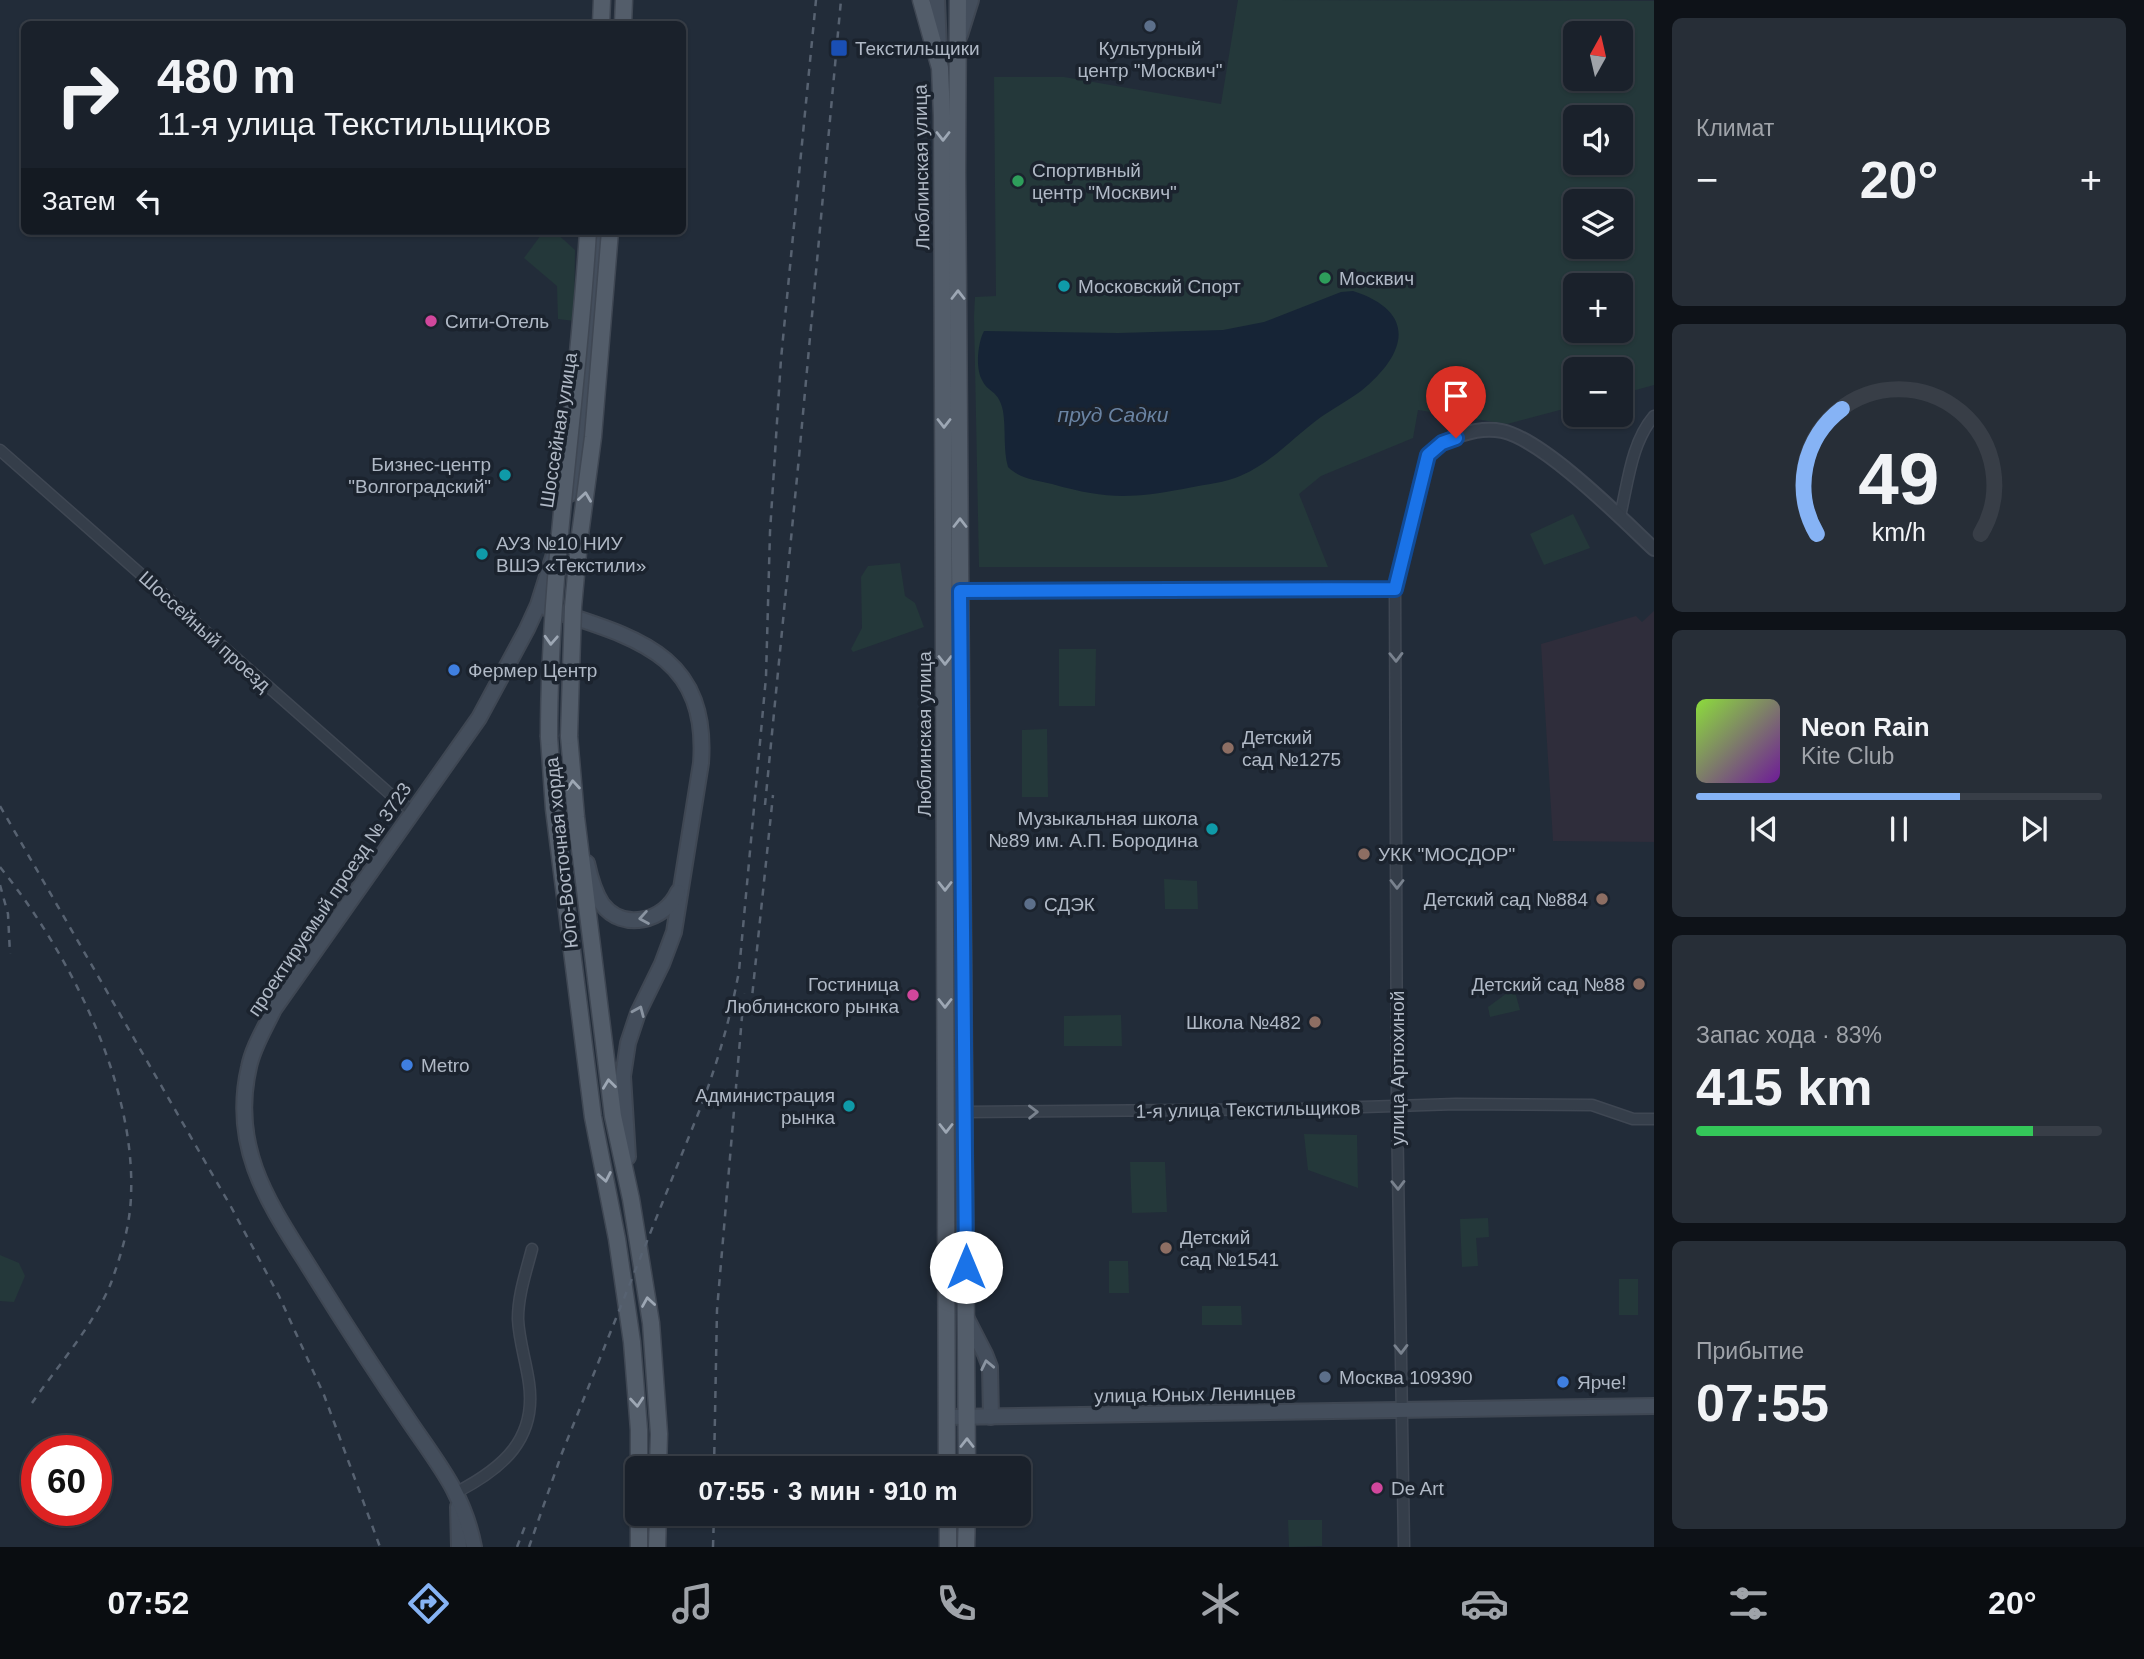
<!DOCTYPE html>
<html lang="ru">
<head>
<meta charset="utf-8">
<style>
	:root { --surface:#1a212b; --page:#272e37; --text:#f1f3f6; --muted:#9fa3a9; --line:#383e47; --accent:#86b3f5 }
	body { margin:0; font-family:Helvetica,sans-serif; background:var(--page); color:var(--text); height:100vh; display:flex; flex-direction:column; font-size:26px; white-space:nowrap }
	* { box-sizing:border-box; margin:0 }
	p { font-size:23px; color:var(--muted) }
	.icon { flex:none; width:38px; height:38px; fill:none; stroke:currentColor; stroke-width:2; stroke-linecap:round; stroke-linejoin:round }
	.map { position:relative; flex:1; overflow:hidden }
	.sheet { display:flex; flex-direction:column; gap:18px; padding:18px; background:#0e1218; width:490px }
	.sheet>* { flex:none }
	.banner { position:absolute; left:21px; top:21px; width:665px; height:214px; border-radius:10px; box-shadow:0 2px 5px #0004,0 0 0 2px var(--line); background:#1a212b; color:var(--text); overflow:hidden }
	.needle { width:46px; rotate:8deg }
	.fabs { position:absolute; left:1563px; top:21px; display:grid; gap:14px }
	.fabs a { display:grid; place-items:center; width:70px; height:70px; border-radius:10px; background:var(--surface); box-shadow:0 2px 5px #0004,0 0 0 2px var(--line); font-size:35px }
	.speed { position:absolute; left:21px; top:1435px; display:flex; gap:14px; font-size:35px; font-weight:700; text-align:center }
	.speed>* { display:grid; place-content:center; width:91px; height:91px; border-radius:50%; background:var(--surface); box-shadow:0 2px 5px #0004,0 0 0 2px var(--line); line-height:1 }
	.speed .limit { border:10px solid #d22; background:#fff; color:#111 }
	.pin { position:absolute; display:grid; place-items:center; width:60px; height:60px; color:#fff; margin:-72px -30px; border-radius:50% 50% 50% 0; rotate:-45deg; box-shadow:0 0 7px #0007 }
	.pin .icon { rotate:45deg }
	.me { position:absolute; width:77px; margin:-38px; rotate:0deg; stroke-linejoin:round; filter:drop-shadow(0 0 5px #0008) }
	.turn { display:flex; align-items:center; gap:24px; height:147px; padding:0 21px; font-size:32px }
	.turn .icon { width:91px; height:91px; stroke-width:2.5 }
	.turn b { display:block; font-size:49px; line-height:60px }
	.then { display:flex; align-items:center; height:66px; padding:0 21px; background:#0003; gap:14px; font-size:26px }
	.big { font-size:52px; font-weight:800; line-height:1.1 }
	.sheet .tile { flex:1; display:flex; flex-direction:column; justify-content:center; gap:10px; min-width:0; padding:0 24px; border-radius:10px; background:var(--page) }
	.sheet .dial { align-items:center; gap:0 }
	.dial svg { height:182px; overflow:visible; fill:none; stroke:var(--line); stroke-width:7; stroke-linecap:round; text-anchor:middle }
	.dial text { fill:var(--text); stroke:none }
	.song { display:flex; align-items:center; gap:21px }
	.cover { width:84px; height:84px; border-radius:10px; background:linear-gradient(135deg,hsl(90 70% 55%),hsl(280 70% 35%)) }
	.played { height:7px; border-radius:4px; background:linear-gradient(90deg,var(--accent) 65%,var(--line) 65%) }
	.keys { display:flex; justify-content:space-around; direction:ltr }
	.heat { display:flex; justify-content:space-between; align-items:center; font-size:38px; direction:ltr }
	.charge { height:10px; border-radius:5px; background:linear-gradient(90deg,#34c759 83%,var(--line) 0) }
	.trip { position:absolute; left:625px; top:1456px; width:406px; height:70px; border-radius:10px; background:var(--surface); box-shadow:0 2px 5px #0004,0 0 0 2px var(--line); font-weight:800; line-height:70px; text-align:center }
	.dock { display:flex; height:112px; justify-content:space-around; align-items:center; background:#0a0d11; color:var(--muted) }
	.dock .icon { width:49px; height:49px }
	.dock .current { color:var(--accent) }
	.dock b { font-size:32px; color:var(--text) }
	main { display:flex; flex:1; min-height:0 }
	.map>svg:first-child { display:block }
</style>
</head>
<body>
<main>
<div class="map">
<svg width="1654" height="1547" viewBox="0 0 1654 1547">
	<rect width="100%" height="100%" fill="#222c39"/>
	<!-- medical -->
	<path fill="#2f2d3b" d="M 1654,611 L 1654,842 L 1553,841 L 1541,644 L 1636,616 L 1642,622 Z"/>
	<!-- green -->
	<g fill="#24383a" fill-rule="evenodd">
		<path d="M 1238,0 L 1654,1 L 1654,385 L 1621,394 L 1620,369 L 1575,369 L 1575,406 L 1507,424 L 1418,410 L 1413,438 L 1321,476 L 1299,494 L 1328,567 L 979,567 L 974,316 L 975,297 L 996,296 L 994,77 L 1064,77 L 1221,104 ZM 1575,33 L 1620,33 L 1620,79 L 1575,79 ZM 1575,117 L 1620,117 L 1620,163 L 1575,163 ZM 1575,201 L 1620,201 L 1620,247 L 1575,247 ZM 1575,285 L 1620,285 L 1620,331 L 1575,331 Z"/>
		<path d="M 544,231 L 554,231 L 575,250 L 574,321 L 558,319 L 557,286 L 524,258 Z"/>
		<path d="M 1573,514 L 1590,548 L 1544,565 L 1530,534 Z"/>
		<path d="M 900,563 L 905,596 L 915,603 L 924,627 L 853,652 L 851,649 L 862,628 L 861,577 L 868,566 Z"/>
		<path d="M 1059,649 L 1096,649 L 1095,706 L 1059,706 Z"/>
		<path d="M 1047,729 L 1048,797 L 1022,797 L 1022,730 Z"/>
		<path d="M 1164,879 L 1197,881 L 1198,909 L 1165,909 Z"/>
		<path d="M 1514,988 L 1520,1010 L 1490,1017 L 1488,1007 Z"/>
		<path d="M 1121,1015 L 1122,1046 L 1064,1046 L 1064,1016 Z"/>
		<path d="M 1304,1134 L 1357,1135 L 1358,1188 L 1308,1170 Z"/>
		<path d="M 1130,1162 L 1165,1162 L 1167,1212 L 1132,1213 Z"/>
		<path d="M 1488,1218 L 1489,1237 L 1476,1238 L 1478,1266 L 1462,1267 L 1460,1219 Z"/>
		<path d="M 0,1255 L 19,1263 L 25,1276 L 14,1302 L 0,1301 Z"/>
		<path d="M 1109,1261 L 1128,1261 L 1129,1293 L 1109,1293 Z"/>
		<rect x="1619" y="1279" width="19" height="36"/>
		<path d="M 1202,1306 L 1241,1306 L 1242,1325 L 1202,1325 Z"/>
		<path d="M 1288,1520 L 1322,1520 L 1322,1546 L 1289,1547 Z"/>
	</g>
	<!-- water -->
	<path fill="#162436" d="M 1353,291 C 1418,312 1407,354 1361,391 C 1349,400 1334,408 1321,417 C 1292,438 1269,466 1235,478 C 1218,484 1200,485 1183,489 C 1129,499 1105,499 1052,484 C 1037,480 1020,479 1008,467 C 1003,450 1006,429 1003,411 C 999,390 988,393 982,380 C 975,368 978,342 984,331 L 1118,333 L 1223,330 L 1264,322 L 1341,292 Z"/>
	<g fill="none" stroke-linecap="round" stroke-linejoin="round">
		<!-- minor casing -->
		<g stroke="#3f4753" stroke-width="13">
			<g id="minor">
				<path d="M 0,450 L 390,794 L 412,811"/>
				<path d="M 1620,516 C 1628,483 1631,443 1654,416"/>
				<path d="M 1395,589 L 1397,1107 L 1404,1547"/>
				<path d="M 965,1112 L 1301,1109 L 1456,1104 L 1592,1105 L 1633,1119 L 1654,1119"/>
				<path d="M 457,1492 C 503,1468 537,1439 529,1383 C 526,1361 519,1341 518,1319 C 518,1295 526,1272 532,1249"/>
			</g>
		</g>
		<!-- tertiary casing -->
		<g stroke="#3f4753" stroke-width="16">
			<path id="tertiary" d="M 945,591 L 1395,589 L 1428,455 C 1445,437 1478,426 1502,431 C 1544,440 1621,518 1654,549"/>
		</g>
		<!-- secondary casing -->
		<g stroke="#3f4753" stroke-width="18">
			<g id="secondary">
				<path d="M 937,0 L 939,48"/>
				<path d="M 960,35 L 971,0"/>
				<path d="M 570,494 L 585,399 L 601,231"/>
				<path d="M 546,608 C 632,637 709,652 701,763 L 674,932 L 662,964 L 638,1013 L 628,1043 L 623,1076 L 628,1157"/>
				<path d="M 587,863 C 590,877 594,892 602,904 C 623,932 665,921 678,892"/>
				<path d="M 966,1317 L 985,1354 L 990,1367 L 991,1417"/>
				<path d="M 947,1417 L 1654,1406"/>
				<path d="M 458,1507 L 459,1547"/>
				<path d="M 474,1547 C 464,1494 438,1464 409,1421 C 377,1374 346,1326 316,1278 C 274,1210 229,1153 249,1067 C 253,1047 265,1028 274,1009 L 479,718 L 527,629 L 538,605 L 554,554"/>
			</g>
		</g>
		<!-- primary casing -->
		<g stroke="#3f4753" stroke-width="19">
			<g id="primary">
				<path d="M 921,0 L 940,68 L 942,116 L 947,1468"/>
				<path d="M 958,0 L 957,171 L 967,1468"/>
				<path d="M 601,24 L 602,0"/>
				<path d="M 623,24 L 624,0"/>
				<path d="M 569,736 L 576,817 L 613,1116 L 631,1199 L 651,1323 L 659,1434 L 658,1468"/>
				<path d="M 549,737 L 554,809 L 593,1117 L 617,1239 L 632,1342 L 639,1430 L 639,1468"/>
				<path d="M 948,1514 L 948,1547"/>
				<path d="M 639,1547 L 639,1514"/>
				<path d="M 657,1547 L 658,1514"/>
				<path d="M 966,1547 L 967,1514"/>
			</g>
		</g>
		<!-- minor -->
		<use href="#minor" stroke="#353e4a" stroke-width="10"/>
		<!-- tertiary -->
		<use href="#tertiary" stroke="#353e4a" stroke-width="12"/>
		<!-- secondary -->
		<use href="#secondary" stroke="#444e5c" stroke-width="14"/>
		<!-- primary -->
		<use href="#primary" stroke="#535d6a" stroke-width="16"/>
		<!-- rail -->
		<g stroke="#576271" stroke-width="2.5" stroke-dasharray="7 7" stroke-linecap="butt">
			<path d="M 765,805 L 799,457 L 841,0"/>
			<path d="M 0,806 L 230,1205 L 279,1296 L 324,1395 L 380,1547"/>
			<path d="M 0,867 C 69,953 136,1083 131,1196 C 130,1226 121,1255 111,1283 C 95,1323 57,1367 32,1403"/>
			<path d="M 0,885 L 8,914 L 10,954"/>
			<path d="M 751,1007 L 773,795"/>
			<path d="M 714,1468 L 717,1310 L 744,993"/>
			<path d="M 517,1547 L 527,1521"/>
			<path d="M 529,1547 L 562,1453 L 702,1104 C 719,1057 730,1020 739,971 L 766,677 L 770,532 L 781,359 L 816,0"/>
			<path d="M 713,1547 L 714,1514"/>
		</g>
		<!-- primary-bridge casing -->
		<g stroke="#3f4753" stroke-width="19" stroke-linecap="butt">
			<g id="primary-bridge">
				<path d="M 569,736 L 573,607 L 579,542 L 593,437 L 610,231"/>
				<path d="M 549,737 C 549,567 578,400 588,231"/>
			</g>
		</g>
		<!-- primary-bridge -->
		<use href="#primary-bridge" stroke="#535d6a" stroke-width="16"/>
	</g>
	<!-- one-way arrows -->
	<defs><path id="oneway-chevron" d="M-2-3.5L2.5 0L-2 3.5" fill="none" stroke-width="1.6" stroke-linecap="round" stroke-linejoin="round" transform="scale(1.75)"/></defs>
	<g stroke="#9da7b4">
		<use href="#oneway-chevron" transform="translate(943 136) rotate(90)"/>
		<use href="#oneway-chevron" transform="translate(958 295) rotate(-90)"/>
		<use href="#oneway-chevron" transform="translate(944 423) rotate(90)"/>
		<use href="#oneway-chevron" transform="translate(585 497) rotate(-82)"/>
		<use href="#oneway-chevron" transform="translate(960 523) rotate(-90)"/>
		<use href="#oneway-chevron" transform="translate(551 640) rotate(93)"/>
		<use href="#oneway-chevron" transform="translate(945 660) rotate(90)"/>
		<use href="#oneway-chevron" transform="translate(573 785) rotate(-95)"/>
		<use href="#oneway-chevron" transform="translate(945 886) rotate(90)"/>
		<use href="#oneway-chevron" transform="translate(945 1003) rotate(90)"/>
		<use href="#oneway-chevron" transform="translate(609 1084) rotate(-97)"/>
		<use href="#oneway-chevron" transform="translate(946 1128) rotate(90)"/>
		<use href="#oneway-chevron" transform="translate(605 1177) rotate(79)"/>
		<use href="#oneway-chevron" transform="translate(648 1302) rotate(-99)"/>
		<use href="#oneway-chevron" transform="translate(637 1402) rotate(85)"/>
		<use href="#oneway-chevron" transform="translate(967 1443) rotate(-90)"/>
	</g>
	<g stroke="#79828e">
		<use href="#oneway-chevron" transform="translate(1396 657) rotate(89)"/>
		<use href="#oneway-chevron" transform="translate(1397 884) rotate(90)"/>
		<use href="#oneway-chevron" transform="translate(1033 1112) rotate(-1)"/>
		<use href="#oneway-chevron" transform="translate(1398 1185) rotate(89)"/>
		<use href="#oneway-chevron" transform="translate(1401 1349) rotate(89)"/>
	</g>
	<g stroke="#8a94a1">
		<use href="#oneway-chevron" transform="translate(644 918) rotate(170)"/>
		<use href="#oneway-chevron" transform="translate(639 1011) rotate(-67)"/>
		<use href="#oneway-chevron" transform="translate(987 1365) rotate(-102)"/>
	</g>
	<g fill="none" stroke-linecap="round" stroke-linejoin="round">
		<!-- route casing -->
		<g stroke="#114b97" stroke-width="18">
			<path id="route" d="M 966,1267 L 960,591 L 1395,589 L 1428,455 L 1442,443 L 1456,438"/>
		</g>
		<!-- route -->
		<use href="#route" stroke="#1a73e8" stroke-width="12"/>
	</g>
	<!-- markers -->
	<g fill="#5c6f8a" stroke="#1b232e" stroke-width="2.5">
		<circle cx="1150" cy="26" r="7"/>
		<circle cx="1030" cy="904" r="7"/>
		<circle cx="1325" cy="1377" r="7"/>
	</g>
	<rect fill="#1a4fb4" stroke="#1b232e" stroke-width="2.5" x="830" y="39" width="18" height="18" rx="3.5"/>
	<g fill="#2e9e5b" stroke="#1b232e" stroke-width="2.5">
		<circle cx="1018" cy="181" r="7"/>
		<circle cx="1325" cy="278" r="7"/>
	</g>
	<g fill="#0f9aa8" stroke="#1b232e" stroke-width="2.5">
		<circle cx="1064" cy="286" r="7"/>
		<circle cx="505" cy="475" r="7"/>
		<circle cx="482" cy="554" r="7"/>
		<circle cx="1212" cy="829" r="7"/>
		<circle cx="849" cy="1106" r="7"/>
	</g>
	<g fill="#d1479c" stroke="#1b232e" stroke-width="2.5">
		<circle cx="431" cy="321" r="7"/>
		<circle cx="913" cy="995" r="7"/>
		<circle cx="1377" cy="1488" r="7"/>
	</g>
	<g fill="#3f7fe0" stroke="#1b232e" stroke-width="2.5">
		<circle cx="454" cy="670" r="7"/>
		<circle cx="407" cy="1065" r="7"/>
		<circle cx="1563" cy="1382" r="7"/>
	</g>
	<g fill="#8d6e63" stroke="#1b232e" stroke-width="2.5">
		<circle cx="1228" cy="748" r="7"/>
		<circle cx="1364" cy="854" r="7"/>
		<circle cx="1602" cy="899" r="7"/>
		<circle cx="1639" cy="984" r="7"/>
		<circle cx="1315" cy="1022" r="7"/>
		<circle cx="1166" cy="1248" r="7"/>
	</g>
	<g text-anchor="middle" stroke-width="7" stroke-linejoin="round" paint-order="stroke">
		<!-- poi labels -->
		<g font-size="19" fill="#b0b9c6" stroke="#1b232e" text-anchor="start">
			<text x="855" y="55">Текстильщики</text>
			<text x="1150" y="55" text-anchor="middle">Культурный<tspan x="1150" dy="22">центр "Москвич"</tspan></text>
			<text x="1032" y="177">Спортивный<tspan x="1032" dy="22">центр "Москвич"</tspan></text>
			<text x="1339" y="285">Москвич</text>
			<text x="1078" y="293">Московский Спорт</text>
			<text x="445" y="328">Сити-Отель</text>
			<text x="491" y="471" text-anchor="end">Бизнес-центр<tspan x="491" dy="22">"Волгоградский"</tspan></text>
			<text x="496" y="550">АУЗ №10 НИУ<tspan x="496" dy="22">ВШЭ «Текстили»</tspan></text>
			<text x="468" y="677">Фермер Центр</text>
			<text x="1242" y="744">Детский<tspan x="1242" dy="22">сад №1275</tspan></text>
			<text x="1198" y="825" text-anchor="end">Музыкальная школа<tspan x="1198" dy="22">№89 им. А.П. Бородина</tspan></text>
			<text x="1378" y="861">УКК "МОСДОР"</text>
			<text x="1588" y="906" text-anchor="end">Детский сад №884</text>
			<text x="1044" y="911">СДЭК</text>
			<text x="899" y="991" text-anchor="end">Гостиница<tspan x="899" dy="22">Люблинского рынка</tspan></text>
			<text x="1625" y="991" text-anchor="end">Детский сад №88</text>
			<text x="1301" y="1029" text-anchor="end">Школа №482</text>
			<text x="421" y="1072">Metro</text>
			<text x="835" y="1102" text-anchor="end">Администрация<tspan x="835" dy="22">рынка</tspan></text>
			<text x="1180" y="1244">Детский<tspan x="1180" dy="22">сад №1541</tspan></text>
			<text x="1339" y="1384">Москва 109390</text>
			<text x="1577" y="1389">Ярче!</text>
			<text x="1391" y="1495">De Art</text>
		</g>
		<!-- street labels -->
		<g font-size="19" fill="#b0b9c6" stroke="#1b232e">
			<text transform="translate(921 167) rotate(-91)" y="7">Люблинская улица</text>
			<text transform="translate(558 430) rotate(-81)" y="7">Шоссейная улица</text>
			<text transform="translate(205 631) rotate(42)" y="7">Шоссейный проезд</text>
			<text transform="translate(924 734) rotate(-90)" y="7">Люблинская улица</text>
			<text transform="translate(561 853) rotate(-96)" y="7">Юго-Восточная хорда</text>
			<text transform="translate(329 899) rotate(-56)" y="7">проектируемый проезд № 3723</text>
			<text transform="translate(1397 1068) rotate(-90)" y="7">улица Артюхиной</text>
			<text transform="translate(1248 1109) rotate(-1)" y="7">1-я улица Текстильщиков</text>
			<text transform="translate(1195 1394) rotate(-1)" y="7">улица Юных Ленинцев</text>
		</g>
		<!-- water labels -->
		<g font-size="21" font-style="italic" fill="#6a84a4" stroke="#1b232e">
			<text x="1113" y="422">пруд Садки</text>
		</g>
	</g>
</svg>
<div class="fabs">
<a><svg class="needle" viewBox="-14 -14 28 28"><path d="M0-13l5 13h-10z" fill="#e53935"/><path d="M0 13l5-13h-10z" fill="#9fa3a9"/></svg></a>
<a><svg class="icon" aria-label="sound" viewBox="0 0 24 24"><path d="M4 9h4l5-4v14l-5-4H4zM17 9q2 3 0 6"/></svg></a>
<a><svg class="icon" aria-label="layers" viewBox="0 0 24 24"><path d="M12 4l9 5-9 5-9-5zM3 14l9 5 9-5"/></svg></a>
<a>+</a>
<a>−</a>
</div>
<div class="speed"><div class="limit">60</div></div>
<div class="pin" style="left:1456px;top:438px;background:#d93025"><svg class="icon" aria-label="arrive" viewBox="0 0 24 24"><path d="M6 21V4h12l-3 4 3 4H6"/></svg></div>
<svg class="me" style="left:966px;top:1267px" viewBox="-20 -20 40 40"><circle r="19" fill="#fff"/><path d="M0-13L10 11 0 6-10 11z" fill="#1a73e8"/></svg>
<div class="trip">07:55 · 3 мин · 910 m</div>
<div class="banner">
<div class="turn"><svg class="icon" aria-label="right" viewBox="0 0 24 24"><path d="M7 20v-9h11M14 6l5 5-5 5"/></svg><div><b>480 m</b>11-я улица Текстильщиков</div></div>
<div class="then">Затем<svg class="icon" aria-label="left" viewBox="0 0 24 24"><path d="M17 20v-9H6M10 6l-5 5 5 5"/></svg></div>
</div>
</div>
<section class="sheet">
<div class="tile"><p>Климат</p>
<div class="heat"><a>−</a><b class="big">20°</b><a>+</a></div>
</div>
<div class="tile dial"><svg viewBox="0 0 100 80">
<path d="M14 69A42 42 0 1 1 86 69"/>
<path d="M14 69A42 42 0 0 1 25 14" stroke="#86b3f5"/>
<text x="50" y="56" font-size="32" font-weight="700">49</text>
<text x="50" y="72" font-size="11">km/h</text>
</svg></div>
<div class="tile">
<div class="song"><i class="cover"></i><div><b>Neon Rain</b><p>Kite Club</p></div></div>
<div class="played"></div>
<div class="keys"><svg class="icon" aria-label="previous" viewBox="0 0 24 24"><path d="M18 5L8 12l10 7zM5 5v14"/></svg><svg class="icon" aria-label="pause" viewBox="0 0 24 24"><path d="M8 5v14M16 5v14"/></svg><svg class="icon" aria-label="next" viewBox="0 0 24 24"><path d="M6 5l10 7-10 7zM19 5v14"/></svg></div>
</div>
<div class="tile"><p>Запас хода · 83%</p><b class="big">415 km</b><div class="charge"></div></div>
<div class="tile"><p>Прибытие</p><b class="big">07:55</b></div>
</section>
</main>
<nav class="dock">
<b>07:52</b>
<svg class="icon current" aria-label="directions" viewBox="0 0 24 24"><path d="M12 3l9 9-9 9-9-9zM9 14v-3h6M13 9l2 2-2 2"/></svg>
<svg class="icon" aria-label="music" viewBox="0 0 24 24"><path d="M9 18V5l10-2v13"/><circle cx="6" cy="18" r="3"/><circle cx="16" cy="16" r="3"/></svg>
<svg class="icon" aria-label="phone" viewBox="0 0 24 24"><path d="M5 4h4l2 5-3 2q2 4 5 5l2-3 5 2v4C11 20 4 13 5 4z"/></svg>
<svg class="icon" aria-label="climate" viewBox="0 0 24 24"><path d="M12 3v18M4 7l16 10M4 17L20 7"/></svg>
<svg class="icon" aria-label="car" viewBox="0 0 24 24"><path d="M5 17H2v-5l4-1 3-4h7l3 4 3 1v5h-3M9 17h6M6 11h13"/><circle cx="7" cy="17" r="2"/><circle cx="17" cy="17" r="2"/></svg>
<svg class="icon" aria-label="filters" viewBox="0 0 24 24"><path d="M4 7h16M4 17h16"/><circle cx="9" cy="7" r="2"/><circle cx="15" cy="17" r="2"/></svg>
<b>20°</b>
</nav>
</body>
</html>
